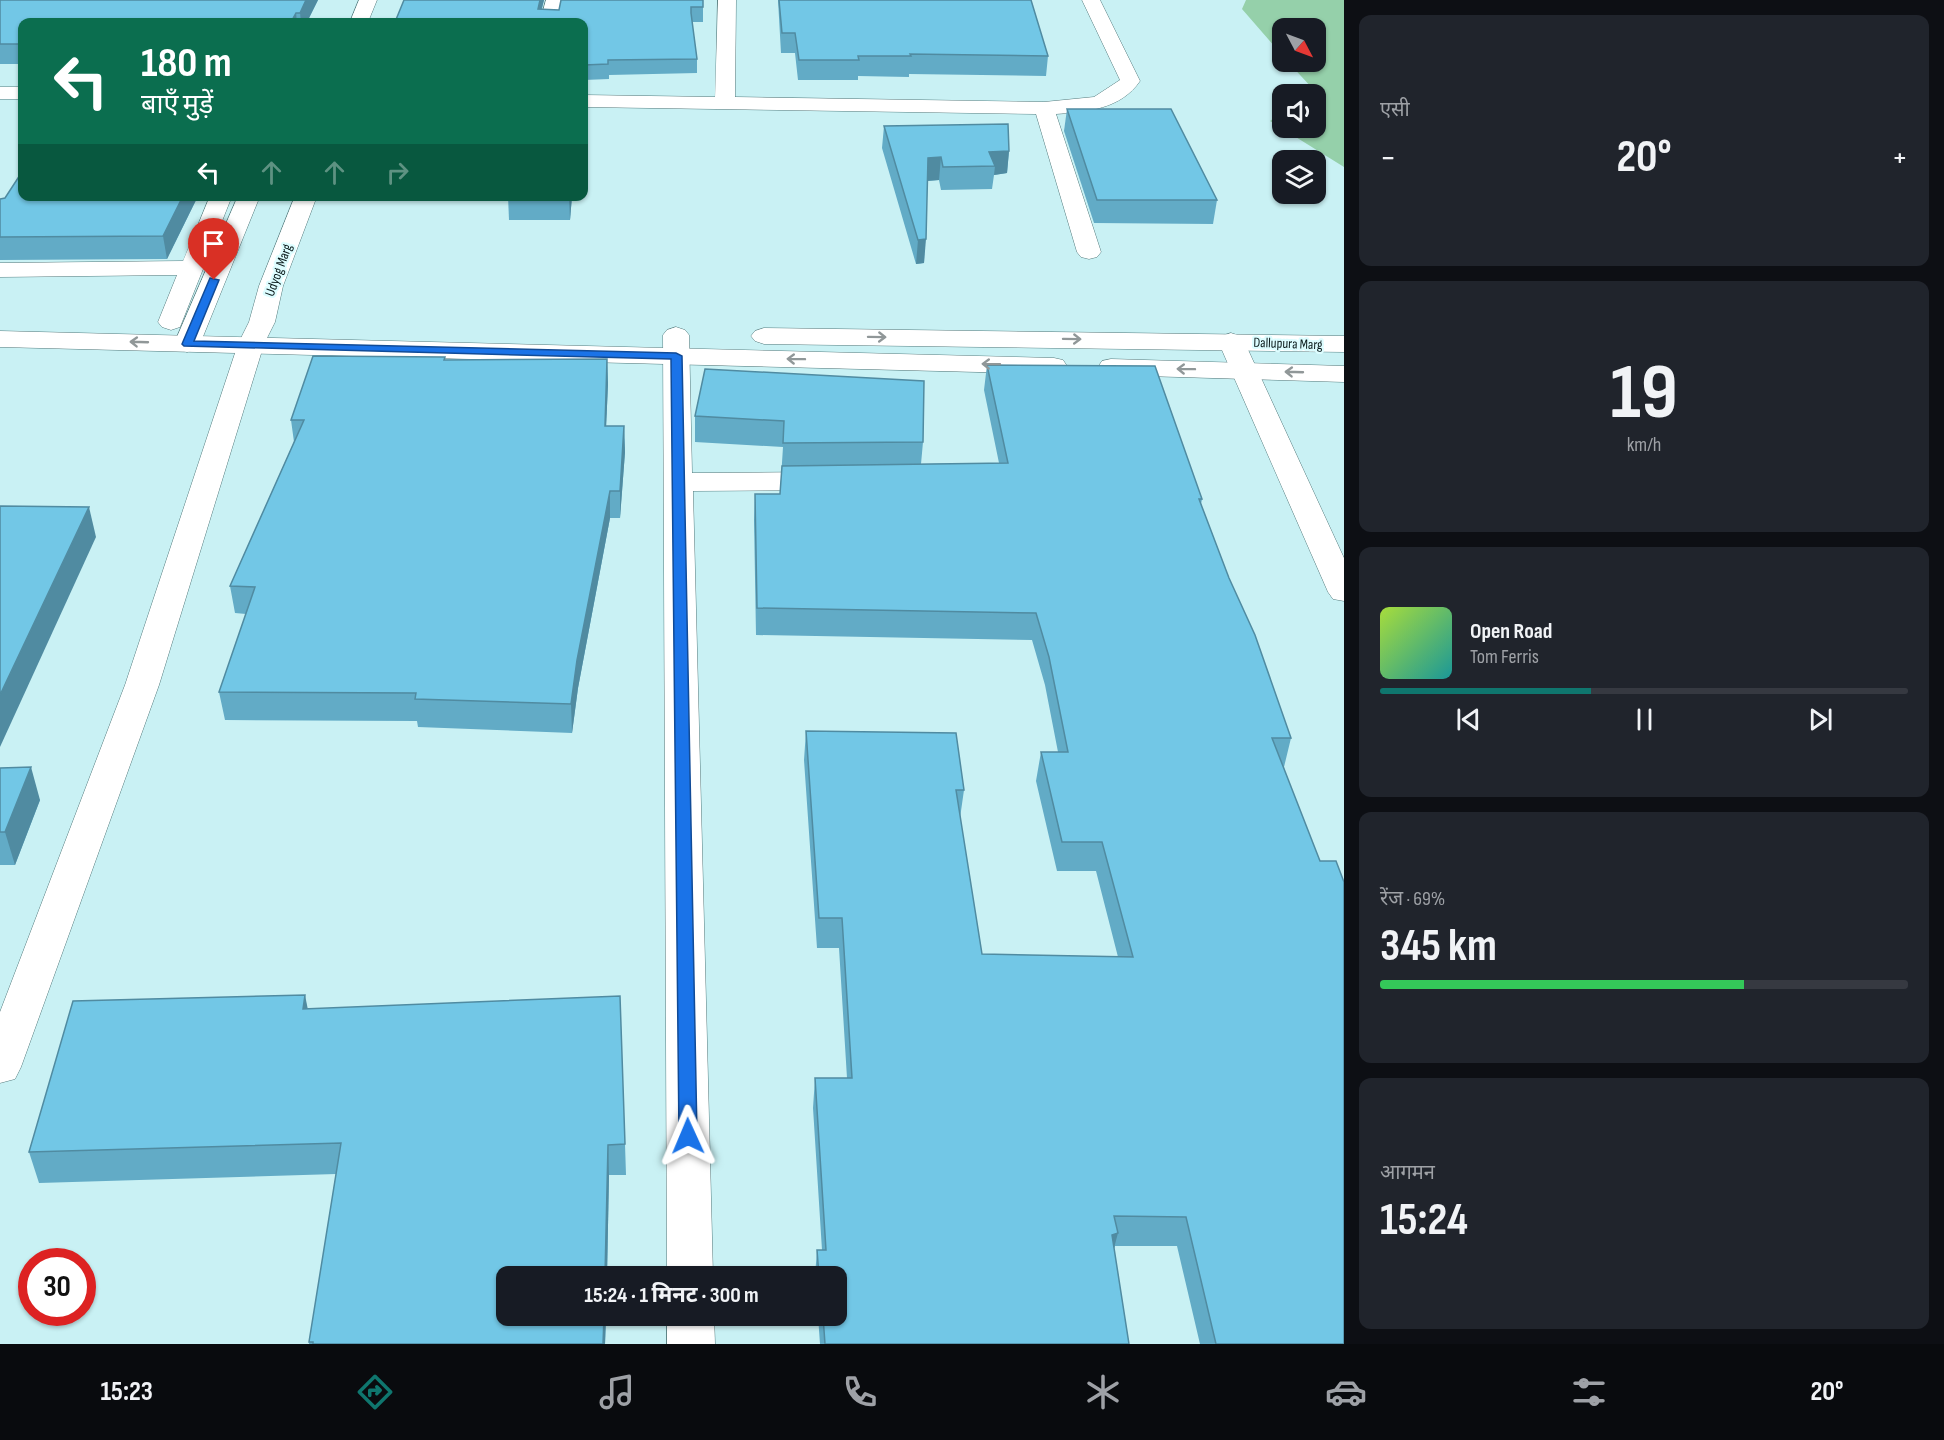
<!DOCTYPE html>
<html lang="hi">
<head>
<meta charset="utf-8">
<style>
	:root { --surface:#171b24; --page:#20242c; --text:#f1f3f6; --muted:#9ea1a6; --line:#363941; --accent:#0f766e }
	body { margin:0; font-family:"Sofia Sans Condensed","Noto Sans Devanagari",sans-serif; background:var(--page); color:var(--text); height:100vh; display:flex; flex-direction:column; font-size:22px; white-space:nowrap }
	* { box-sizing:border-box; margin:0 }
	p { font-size:20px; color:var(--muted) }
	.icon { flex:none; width:33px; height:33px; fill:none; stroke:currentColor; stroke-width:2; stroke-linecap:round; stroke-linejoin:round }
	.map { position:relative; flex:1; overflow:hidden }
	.panel { display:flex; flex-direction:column; gap:15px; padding:15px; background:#0d0f14; width:600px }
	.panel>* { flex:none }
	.top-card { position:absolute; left:18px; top:18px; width:570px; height:183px; border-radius:12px; box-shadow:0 2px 4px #0004; background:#0b6e4f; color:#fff; overflow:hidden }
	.needle { width:39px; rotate:131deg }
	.fabs { position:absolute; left:1272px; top:18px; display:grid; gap:12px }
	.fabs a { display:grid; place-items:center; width:54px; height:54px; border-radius:12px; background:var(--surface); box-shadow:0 2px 4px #0004; font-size:30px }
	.speed { position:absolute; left:18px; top:1248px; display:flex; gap:12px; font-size:30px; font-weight:700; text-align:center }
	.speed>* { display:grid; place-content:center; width:78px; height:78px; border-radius:50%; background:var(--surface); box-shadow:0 2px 4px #0004; line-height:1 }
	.speed .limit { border:9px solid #d22; background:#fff; color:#111 }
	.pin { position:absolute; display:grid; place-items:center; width:51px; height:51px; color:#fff; margin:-62px -26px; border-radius:50% 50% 50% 0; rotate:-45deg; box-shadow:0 0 6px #0007 }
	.pin .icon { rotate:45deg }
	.me { position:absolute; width:66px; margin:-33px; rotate:359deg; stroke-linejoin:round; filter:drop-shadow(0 0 4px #0008) }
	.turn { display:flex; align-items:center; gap:21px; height:126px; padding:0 24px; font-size:27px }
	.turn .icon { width:78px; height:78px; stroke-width:2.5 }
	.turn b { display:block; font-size:42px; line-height:51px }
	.lanes { display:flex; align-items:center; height:57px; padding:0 24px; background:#0003; justify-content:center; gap:30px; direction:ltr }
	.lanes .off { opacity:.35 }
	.big { font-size:45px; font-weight:700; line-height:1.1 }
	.panel .tile { flex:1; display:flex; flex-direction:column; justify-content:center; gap:9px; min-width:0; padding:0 21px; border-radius:12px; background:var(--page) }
	.panel .dial { align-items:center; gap:0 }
	.dial b { font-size:78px; line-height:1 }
	.song { display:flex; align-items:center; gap:18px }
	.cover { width:72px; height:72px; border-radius:9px; background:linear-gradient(135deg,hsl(80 70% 55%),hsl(180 70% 35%)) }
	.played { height:6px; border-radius:3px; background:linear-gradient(90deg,var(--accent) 40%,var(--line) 40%) }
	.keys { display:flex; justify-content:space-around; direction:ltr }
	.heat { display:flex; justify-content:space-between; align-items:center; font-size:33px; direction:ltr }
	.charge { height:9px; border-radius:4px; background:linear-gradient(90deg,#34c759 69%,var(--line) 0) }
	.trip { position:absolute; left:496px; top:1266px; width:351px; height:60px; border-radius:12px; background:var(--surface); box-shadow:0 2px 4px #0004; font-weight:700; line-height:60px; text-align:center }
	.menu { display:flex; height:96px; justify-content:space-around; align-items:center; background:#090b0e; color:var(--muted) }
	.menu .icon { width:42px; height:42px }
	.menu .active { color:var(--accent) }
	.menu b { font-size:27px; color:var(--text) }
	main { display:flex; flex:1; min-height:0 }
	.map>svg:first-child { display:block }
</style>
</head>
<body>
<main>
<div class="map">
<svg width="1344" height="1344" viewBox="0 0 1344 1344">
	<rect width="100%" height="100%" fill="#c9f1f4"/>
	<!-- green -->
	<path fill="#95d0aa" d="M 1246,0 L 1344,0 L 1344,167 L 1270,121 L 1282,112 L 1282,128 L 1316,128 L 1316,94 L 1307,94 L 1313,89 L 1288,62 L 1316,62 L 1316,28 L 1282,28 L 1282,55 L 1242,9 Z"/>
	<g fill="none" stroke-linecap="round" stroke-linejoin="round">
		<!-- minor casing -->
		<g stroke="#547a7c" stroke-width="1">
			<g id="minor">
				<path d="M 359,0 L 377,0 L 368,22 L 350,22 Z"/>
				<path d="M 546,0 L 564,0 L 558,22 L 540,22 Z"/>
				<path d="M 718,0 L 736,0 L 735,97 L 1044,102 L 1094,97 L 1120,80 L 1082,0 L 1100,0 L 1140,81 C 1121,109 1087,112 1056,114 L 1101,252 L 1097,257 L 1089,259 L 1081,257 L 1077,252 L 1036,114 L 584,107 L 584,95 L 715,97 Z"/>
				<rect x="0" y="87" width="22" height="12"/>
				<path d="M 210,196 L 232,196 L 180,327 L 171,330 L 162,327 L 158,322 L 177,275 L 0,277 L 0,263 L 183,261 Z"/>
				<path d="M 238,196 L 260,196 L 200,344 L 196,349 L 187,352 L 178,349 L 174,344 Z"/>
				<path d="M 295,196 L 317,196 L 283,286 L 275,322 L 264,344 L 159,685 L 21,1067 L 15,1079 L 0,1083 L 0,1012 L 125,685 L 238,344 L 249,322 L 259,286 Z"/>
				<path d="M 676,327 L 685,330 L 689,335 L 692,473 L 827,472 L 837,475 L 841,481 L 837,487 L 827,490 L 693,491 L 713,1276 L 667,1276 L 663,335 L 667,330 Z"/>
				<path d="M 1231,333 L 1240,336 L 1244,341 L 1344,558 L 1344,601 L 1333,599 L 1328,592 L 1218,341 L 1222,336 Z"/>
				<path d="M 667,1316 L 714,1316 L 715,1344 L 667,1344 Z"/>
			</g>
		</g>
		<!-- major casing -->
		<g stroke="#547a7c" stroke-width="1">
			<g id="major">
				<path d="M 764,328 L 1344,336 L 1344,352 L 764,344 L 755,341 L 751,336 L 755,331 Z"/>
				<path d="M 0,331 L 1054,358 L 1063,360 L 1067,366 L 1063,372 L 1054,374 L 0,347 Z"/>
				<path d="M 1111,359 L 1344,366 L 1344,382 L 1111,375 L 1102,373 L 1098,367 L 1102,361 Z"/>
			</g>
		</g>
		<!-- minor -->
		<use href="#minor" fill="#fff" fill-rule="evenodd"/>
		<!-- major -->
		<use href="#major" fill="#fff" fill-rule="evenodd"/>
	</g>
	<!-- wall -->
	<g fill="#62abc6">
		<path d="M 0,0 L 318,0 L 307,22 L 22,22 L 22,64 L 0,64 Z"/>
		<path d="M 404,0 L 544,0 L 542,9 L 559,10 L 703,0 L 703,22 L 692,22 L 697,59 L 697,73 L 609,75 L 609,79 L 584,80 L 584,22 Z"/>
		<path d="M 778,0 L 1031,0 L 1048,56 L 1046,76 L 909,74 L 909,77 L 858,76 L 858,80 L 798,80 L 795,53 L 781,53 Z"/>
		<path d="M 1067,109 L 1217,200 L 1213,224 L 1094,223 L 1064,131 Z"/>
		<path d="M 884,126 L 1009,151 L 1007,173 L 994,175 L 992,189 L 941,190 L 939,180 L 927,181 L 924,263 L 916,264 L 882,148 Z"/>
		<path d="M 20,175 L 198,196 L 167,259 L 0,260 L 0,199 L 5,198 Z"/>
		<path d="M 508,196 L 572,196 L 570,220 L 509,220 Z"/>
		<path d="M 607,359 L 608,384 L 606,426 L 624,426 L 625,452 L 620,518 L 610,518 L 578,688 L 572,733 L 418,727 L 417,721 L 225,720 L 219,692 L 246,614 L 235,613 L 230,586 L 294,442 L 291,420 L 445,360 Z"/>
		<path d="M 987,365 L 1202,499 L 1201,504 L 1229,578 L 1291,738 L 1284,767 L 1344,1344 L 1200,1344 L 1177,1246 L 1115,1246 L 1114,1249 L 1129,1344 L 820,1344 L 818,1316 L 837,1316 L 837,1276 L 815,1276 L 817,1250 L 822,1250 L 813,1108 L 815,1078 L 847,1078 L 839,948 L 817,948 L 804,760 L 806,731 L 964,790 L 960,818 L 982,954 L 1118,957 L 1096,871 L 1057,871 L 1036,781 L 1041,752 L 1058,752 L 1045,685 L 1032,640 L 756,635 L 754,520 L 755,494 L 780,494 L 783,447 L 695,442 L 695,416 L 705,369 L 923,442 L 921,464 L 999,463 L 984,390 Z"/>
		<path d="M 0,768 L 40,800 L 15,865 L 0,865 Z"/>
		<path d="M 308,1009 L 625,1144 L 626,1175 L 609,1175 L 607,1276 L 507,1276 L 606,1316 L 605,1344 L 309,1344 L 336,1174 L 39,1183 L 29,1152 Z"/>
	</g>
	<!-- shaded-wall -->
	<g fill="#508ba1">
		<path d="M 306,0 L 318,0 L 307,22 L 301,22 L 300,13 Z"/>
		<path d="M 540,0 L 544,0 L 538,22 L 538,9 Z"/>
		<path d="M 296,13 L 297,22 L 291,22 Z"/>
		<path d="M 1009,151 L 1007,173 L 994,175 L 995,166 L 989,152 Z"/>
		<path d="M 941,157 L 939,180 L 926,181 L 928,158 Z"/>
		<path d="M 183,196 L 198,196 L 167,259 L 163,236 Z"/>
		<path d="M 569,196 L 572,196 L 570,220 Z"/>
		<path d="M 926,239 L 924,263 L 916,264 L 918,240 Z"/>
		<path d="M 607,359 L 608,384 L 605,452 L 605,426 Z"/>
		<path d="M 624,426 L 625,452 L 620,518 L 620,491 Z"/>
		<path d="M 610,491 L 610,518 L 578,688 L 572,733 L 571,704 L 577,660 Z"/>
		<path d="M 89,507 L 96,537 L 0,747 L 0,695 Z"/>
		<path d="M 31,767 L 40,800 L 15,865 L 5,832 Z"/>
		<path d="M 305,995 L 311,1025 L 303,1009 Z"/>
		<path d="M 608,1145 L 609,1175 L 607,1276 L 605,1276 Z"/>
		<path d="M 1118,1233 L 1110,1263 L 1112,1235 Z"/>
		<path d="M 604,1316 L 606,1316 L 605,1344 L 603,1344 Z"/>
	</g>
	<!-- building -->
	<g fill="#72c7e6" stroke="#508ba1" stroke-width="1.5">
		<path d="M 0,0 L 306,0 L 300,13 L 296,13 L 291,22 L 22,22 L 22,44 L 0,44 Z"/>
		<path d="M 404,0 L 540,0 L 538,9 L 559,10 L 561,0 L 703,0 L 703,7 L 691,7 L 691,13 L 697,59 L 608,60 L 608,64 L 584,65 L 584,22 L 395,22 Z"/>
		<path d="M 779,0 L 1031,0 L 1048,56 L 910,54 L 911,56 L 858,56 L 859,60 L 799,60 L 795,33 L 782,33 Z"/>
		<path d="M 1067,109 L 1171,109 L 1217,200 L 1097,200 Z"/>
		<path d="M 1008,124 L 1009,151 L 989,152 L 995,166 L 943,167 L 941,157 L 928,158 L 926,239 L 918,240 L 884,126 Z"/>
		<path d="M 22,165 L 22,196 L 183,196 L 163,236 L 0,237 L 0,199 L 5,198 L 20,175 L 20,168 Z"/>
		<path d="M 313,356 L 445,357 L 444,360 L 607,359 L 605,426 L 624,426 L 620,491 L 610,491 L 577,660 L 571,704 L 415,699 L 416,693 L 219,692 L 255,587 L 230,586 L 304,420 L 291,420 Z"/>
		<path d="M 987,365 L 1155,366 L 1202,499 L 1199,499 L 1229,578 L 1255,635 L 1291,738 L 1272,738 L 1320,861 L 1336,861 L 1344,882 L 1344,1344 L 1216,1344 L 1186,1217 L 1114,1216 L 1118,1233 L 1112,1235 L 1129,1344 L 825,1344 L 823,1316 L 837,1316 L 837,1276 L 819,1276 L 817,1250 L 826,1250 L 815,1078 L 852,1078 L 842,918 L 819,918 L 806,731 L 956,733 L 964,790 L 956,790 L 982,954 L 1133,957 L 1102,842 L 1062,842 L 1041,752 L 1068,752 L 1049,657 L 1036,613 L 757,608 L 755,494 L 780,494 L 782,466 L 1008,463 Z"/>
		<path d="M 705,369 L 924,381 L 923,442 L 783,443 L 784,421 L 695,416 Z"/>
		<path d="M 0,506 L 89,507 L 0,695 Z"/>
		<path d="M 31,767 L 5,832 L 0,832 L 0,768 Z"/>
		<path d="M 305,995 L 303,1009 L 620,996 L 625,1144 L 608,1145 L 605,1276 L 507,1276 L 507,1316 L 604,1316 L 603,1344 L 313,1344 L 313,1342 L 309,1342 L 341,1143 L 29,1152 L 73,1001 Z"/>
	</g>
	<!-- one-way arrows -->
	<defs><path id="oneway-shaft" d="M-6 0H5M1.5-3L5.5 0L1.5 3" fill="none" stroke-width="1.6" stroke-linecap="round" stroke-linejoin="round" transform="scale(1.5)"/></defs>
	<g stroke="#909798">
		<use href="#oneway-shaft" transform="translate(877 337) rotate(1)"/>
		<use href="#oneway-shaft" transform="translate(1072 339) rotate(1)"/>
		<use href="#oneway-shaft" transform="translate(139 342) rotate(-178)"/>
		<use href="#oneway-shaft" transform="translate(796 359) rotate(-179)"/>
		<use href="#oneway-shaft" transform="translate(991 364) rotate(-179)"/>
		<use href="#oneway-shaft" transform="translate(1186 369) rotate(-179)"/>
		<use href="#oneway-shaft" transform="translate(1294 372) rotate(-178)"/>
	</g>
	<!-- route -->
	<path fill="#1a73e8" stroke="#114b97" stroke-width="1.5" d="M 210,278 L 219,280 L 194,341 L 676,353 L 682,356 L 697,1136 L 694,1141 L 688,1144 L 682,1141 L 679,1136 L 671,359 L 184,346 L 182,344 Z"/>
	<g text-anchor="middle" stroke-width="4.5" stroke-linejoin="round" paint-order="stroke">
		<!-- far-street labels -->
		<g font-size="14" fill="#091819" stroke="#ddfdff">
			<text transform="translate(278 270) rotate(-70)" y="5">Udyog Marg</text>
			<text transform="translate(1288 343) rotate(2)" y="5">Dallupura Marg</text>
		</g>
	</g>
</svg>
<div class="fabs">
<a><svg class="needle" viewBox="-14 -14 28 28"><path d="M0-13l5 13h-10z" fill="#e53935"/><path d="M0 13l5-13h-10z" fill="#9ea1a6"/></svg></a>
<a><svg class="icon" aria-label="sound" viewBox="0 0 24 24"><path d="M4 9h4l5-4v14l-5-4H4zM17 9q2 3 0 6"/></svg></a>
<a><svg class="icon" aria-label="layers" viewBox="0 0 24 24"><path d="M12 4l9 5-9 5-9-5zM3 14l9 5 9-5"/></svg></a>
</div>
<div class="speed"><div class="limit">30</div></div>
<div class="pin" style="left:214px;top:280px;background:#d93025"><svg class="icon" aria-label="arrive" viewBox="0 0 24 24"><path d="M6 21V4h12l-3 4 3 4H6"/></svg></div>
<svg class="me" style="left:688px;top:1136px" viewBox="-20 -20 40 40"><path d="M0-17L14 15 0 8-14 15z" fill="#1a73e8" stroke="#fff" stroke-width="4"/></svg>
<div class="trip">15:24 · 1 मिनट · 300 m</div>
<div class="top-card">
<div class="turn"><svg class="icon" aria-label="left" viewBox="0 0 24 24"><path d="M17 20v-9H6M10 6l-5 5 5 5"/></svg><div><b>180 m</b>बाएँ मुड़ें</div></div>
<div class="lanes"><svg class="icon" aria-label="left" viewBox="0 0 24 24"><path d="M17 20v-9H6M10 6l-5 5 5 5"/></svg><svg class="icon off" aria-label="ahead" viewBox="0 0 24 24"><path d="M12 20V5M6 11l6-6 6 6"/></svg><svg class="icon off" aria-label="ahead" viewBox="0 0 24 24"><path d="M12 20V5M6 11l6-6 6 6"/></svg><svg class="icon off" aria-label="right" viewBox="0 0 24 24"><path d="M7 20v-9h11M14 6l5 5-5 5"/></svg></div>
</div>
</div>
<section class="panel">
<div class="tile"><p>एसी</p>
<div class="heat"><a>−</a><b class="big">20°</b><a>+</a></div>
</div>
<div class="tile dial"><b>19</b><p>km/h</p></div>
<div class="tile">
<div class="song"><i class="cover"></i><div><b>Open Road</b><p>Tom Ferris</p></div></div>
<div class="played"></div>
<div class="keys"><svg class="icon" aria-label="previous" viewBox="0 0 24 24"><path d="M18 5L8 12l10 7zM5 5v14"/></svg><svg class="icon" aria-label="pause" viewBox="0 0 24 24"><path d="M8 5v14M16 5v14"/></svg><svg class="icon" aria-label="next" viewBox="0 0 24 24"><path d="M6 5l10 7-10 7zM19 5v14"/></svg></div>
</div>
<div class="tile"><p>रेंज · 69%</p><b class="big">345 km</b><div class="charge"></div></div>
<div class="tile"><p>आगमन</p><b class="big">15:24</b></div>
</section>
</main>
<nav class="menu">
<b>15:23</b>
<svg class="icon active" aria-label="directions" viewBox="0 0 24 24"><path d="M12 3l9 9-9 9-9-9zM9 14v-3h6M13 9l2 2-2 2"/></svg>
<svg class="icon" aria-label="music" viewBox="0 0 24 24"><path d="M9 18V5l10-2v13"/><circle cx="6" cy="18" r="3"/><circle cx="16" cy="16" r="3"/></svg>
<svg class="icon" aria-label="phone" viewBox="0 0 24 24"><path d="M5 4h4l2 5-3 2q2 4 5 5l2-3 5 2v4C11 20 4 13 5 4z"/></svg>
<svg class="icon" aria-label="climate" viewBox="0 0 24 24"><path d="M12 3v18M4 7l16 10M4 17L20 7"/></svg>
<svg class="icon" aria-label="car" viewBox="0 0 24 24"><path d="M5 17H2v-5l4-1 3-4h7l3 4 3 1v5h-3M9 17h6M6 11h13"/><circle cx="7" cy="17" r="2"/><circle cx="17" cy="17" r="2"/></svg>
<svg class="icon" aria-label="filters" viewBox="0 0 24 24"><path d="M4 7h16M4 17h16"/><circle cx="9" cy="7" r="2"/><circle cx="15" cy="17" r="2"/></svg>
<b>20°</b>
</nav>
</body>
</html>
